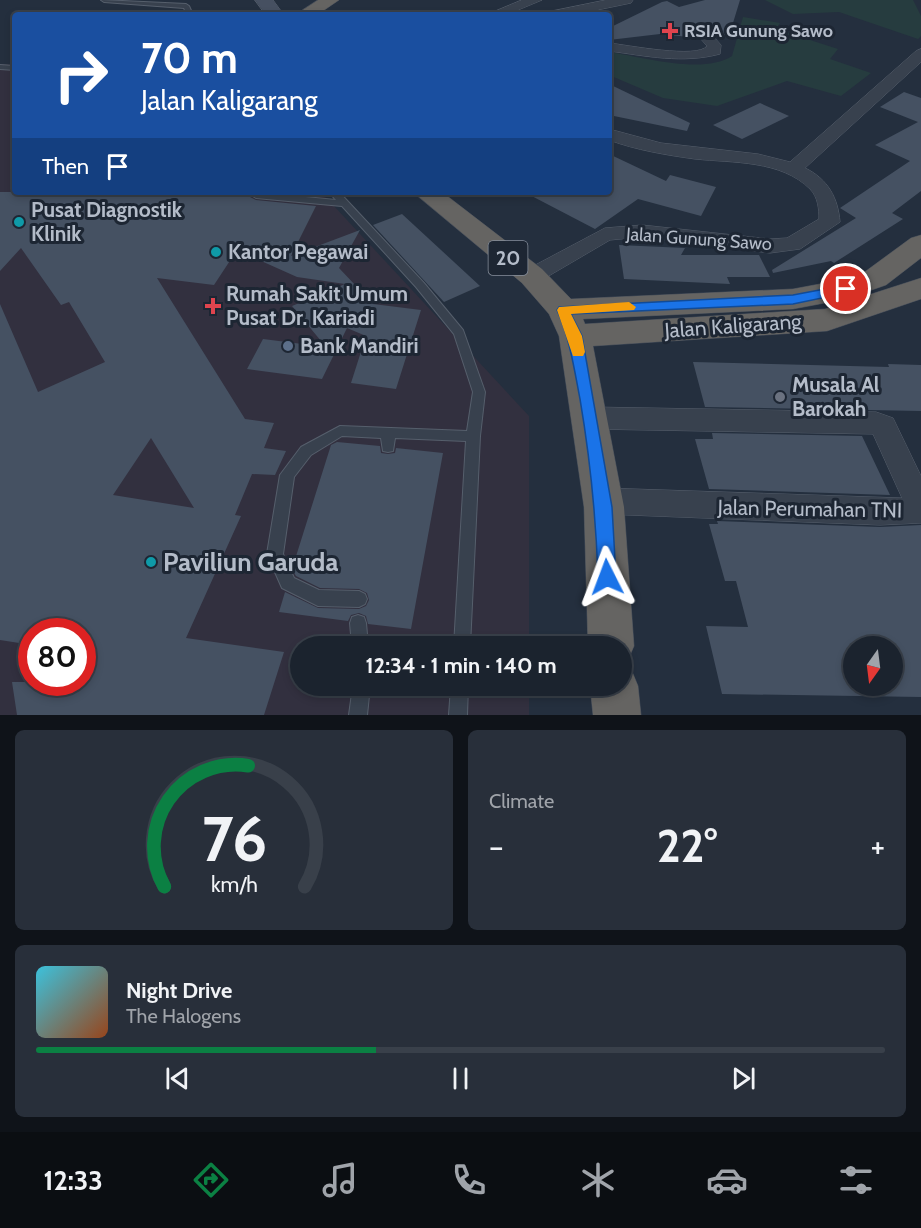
<!DOCTYPE html>
<html lang="en">
<head>
<meta charset="utf-8">
<style>
	:root { --surface:#1b232e; --page:#282f3a; --text:#f1f3f6; --muted:#a0a4aa; --line:#39404a; --accent:#0b8043 }
	body { margin:0; font-family:Cabin,sans-serif; background:var(--page); color:var(--text); height:100vh; display:flex; flex-direction:column; font-size:22px; white-space:nowrap }
	* { box-sizing:border-box; margin:0 }
	p { font-size:20px; color:var(--muted) }
	.icon { flex:none; width:33px; height:33px; fill:none; stroke:currentColor; stroke-width:2; stroke-linecap:round; stroke-linejoin:round }
	.map { position:relative; height:715px; overflow:hidden }
	.side { display:flex; flex-direction:column; gap:15px; padding:15px; background:#0f1319; flex:1 }
	.side>* { flex:none }
	.hud { position:absolute; left:12px; top:12px; width:600px; height:183px; border-radius:6px; box-shadow:0 3px 9px #0003,0 0 0 2px var(--line); background:#1a4fa0; color:#fff; overflow:hidden }
	.needle { width:39px; rotate:194deg }
	.buttons { position:absolute; left:843px; top:636px; display:grid; gap:12px }
	.buttons a { display:grid; place-items:center; width:60px; height:60px; border-radius:50%; background:var(--surface); box-shadow:0 3px 9px #0003,0 0 0 2px var(--line); font-size:30px }
	.speed { position:absolute; left:18px; top:618px; display:flex; gap:12px; font-size:30px; font-weight:700; text-align:center }
	.speed>* { display:grid; place-content:center; width:78px; height:78px; border-radius:50%; background:var(--surface); box-shadow:0 3px 9px #0003,0 0 0 2px var(--line); line-height:1 }
	.speed .limit { border:9px solid #d22; background:#fff; color:#111 }
	.pin { position:absolute; display:grid; place-items:center; width:51px; height:51px; color:#fff; margin:-26px; border:3px solid #fff; border-radius:50%; box-shadow:0 2px 6px #0007 }
	.me { position:absolute; width:66px; margin:-33px; rotate:357deg; stroke-linejoin:round; filter:drop-shadow(0 0 4px #0008) }
	.turn { display:flex; align-items:center; gap:21px; height:126px; padding:0 30px; font-size:27px }
	.turn .icon { width:78px; height:78px; stroke-width:2.5 }
	.turn b { display:block; font-size:42px; line-height:51px }
	.then { display:flex; align-items:center; height:57px; padding:0 30px; background:#0003; gap:12px; font-size:22px }
	.big { font-size:45px; font-weight:800; line-height:1.1 }
	.side .widget { flex:1; display:flex; flex-direction:column; justify-content:center; gap:9px; min-width:0; padding:0 21px; border-radius:9px; background:var(--page) }
	.side .dial { align-items:center; gap:0 }
	.dial svg { height:156px; overflow:visible; fill:none; stroke:var(--line); stroke-width:7; stroke-linecap:round; text-anchor:middle }
	.dial text { fill:var(--text); stroke:none }
	.song { display:flex; align-items:center; gap:18px }
	.cover { width:72px; height:72px; border-radius:9px; background:linear-gradient(135deg,hsl(190 70% 55%),hsl(20 70% 35%)) }
	.played { height:6px; border-radius:3px; background:linear-gradient(90deg,var(--accent) 40%,var(--line) 40%) }
	.keys { display:flex; justify-content:space-around; direction:ltr }
	.heat { display:flex; justify-content:space-between; align-items:center; font-size:33px; direction:ltr }
	.side .tiles { flex:1; display:grid; gap:15px; grid-template-columns:1fr 1fr }
	.widget:last-child { grid-column:span 2 }
	.trip { position:absolute; left:290px; top:636px; width:342px; height:60px; border-radius:30px; background:var(--surface); box-shadow:0 3px 9px #0003,0 0 0 2px var(--line); font-weight:800; line-height:60px; text-align:center }
	.dock { display:flex; height:96px; justify-content:space-around; align-items:center; background:#0b0e12; color:var(--muted) }
	.dock .icon { width:42px; height:42px }
	.dock .active { color:var(--accent) }
	.dock b { font-size:27px; color:var(--text) }
	.map>svg:first-child { display:block }
</style>
</head>
<body>
<div class="map">
<svg width="921" height="715" viewBox="0 0 921 715">
	<rect width="100%" height="100%" fill="#242f3e"/>
	<!-- medical -->
	<path fill="#32303f" fill-rule="evenodd" d="M 0,64 L 15,65 L 15,192 L 321,192 L 529,416 L 529,646 L 300,646 L 300,686 L 529,686 L 529,715 L 0,715 ZM 32,632 L 82,632 L 82,682 L 32,682 Z"/>
	<!-- green -->
	<g fill="#263c3f">
		<path d="M 765,0 L 913,0 L 921,16 L 921,36 L 918,39 L 839,12 L 793,14 Z"/>
		<path d="M 743,17 L 780,23 L 776,29 L 838,49 L 830,59 L 871,73 L 841,96 L 787,81 L 717,106 L 663,98 L 609,75 L 609,52 C 643,57 703,75 732,56 Z"/>
	</g>
	<!-- building -->
	<g fill="#455162" fill-rule="evenodd">
		<path d="M 705,0 L 740,0 L 729,36 L 707,32 L 698,38 L 660,34 L 609,40 L 609,28 L 662,2 L 667,1 L 679,7 Z"/>
		<path d="M 609,84 L 690,123 L 687,131 L 609,115 Z"/>
		<path d="M 904,92 L 921,98 L 921,191 L 892,213 L 903,219 L 834,263 L 831,261 L 773,273 L 772,270 L 856,218 L 840,208 L 910,161 L 875,145 L 918,122 L 880,107 Z"/>
		<path d="M 760,103 L 789,116 L 742,139 L 713,125 Z"/>
		<path d="M 609,154 L 666,181 L 670,175 L 716,187 L 701,216 L 638,199 L 595,229 L 524,192 L 609,192 Z"/>
		<path d="M 0,192 L 243,192 L 250,193 L 250,197 L 256,200 L 316,206 L 291,256 L 360,230 L 339,268 L 373,304 L 421,310 L 396,389 L 351,383 L 366,336 L 347,328 L 322,379 L 247,369 L 263,339 L 326,347 L 292,306 L 345,284 L 297,277 L 237,250 L 214,285 L 157,278 L 245,419 L 274,423 L 264,448 L 286,451 L 275,475 L 252,474 L 235,515 L 241,516 L 186,638 L 284,652 L 264,715 L 17,715 L 12,682 L 82,682 L 82,632 L 32,632 L 32,645 L 0,640 L 0,304 L 38,392 L 105,362 L 69,302 L 61,305 L 21,248 L 0,271 ZM 151,438 L 194,508 L 113,495 Z"/>
		<path d="M 402,214 L 480,286 L 444,302 L 373,225 Z"/>
		<path d="M 619,245 L 685,248 L 681,255 L 759,255 L 770,277 L 727,277 L 730,284 L 624,279 Z"/>
		<path d="M 693,362 L 889,367 L 888,364 L 921,365 L 921,411 L 705,407 Z"/>
		<path d="M 712,433 L 862,436 L 890,495 L 709,489 L 695,439 L 713,439 Z"/>
		<path d="M 337,442 L 380,446 L 381,453 L 388,454 L 395,453 L 396,448 L 443,453 L 411,629 L 368,624 L 366,616 L 359,613 L 351,615 L 348,621 L 279,612 L 285,592 L 318,608 L 359,609 L 366,606 L 369,600 L 367,593 L 359,589 L 320,588 L 296,576 L 292,569 L 331,445 Z"/>
		<path d="M 717,521 L 880,527 L 921,525 L 921,697 L 722,694 L 706,626 L 748,627 L 736,581 L 725,581 L 709,524 L 718,524 ZM 854,646 L 892,646 L 892,686 L 854,686 Z"/>
	</g>
	<g fill="none" stroke-linecap="round" stroke-linejoin="round">
		<!-- service casing -->
		<g stroke="#565f6c" stroke-width="2">
			<g id="service">
				<path d="M 101,0 L 186,4 L 189,6 L 193,15 L 187,15 L 184,8 L 104,2 Z"/>
				<path d="M 0,65 L 15,66 L 15,70 L 0,69 Z"/>
				<path d="M 253,192 L 336,200 L 329,192 L 339,192 L 424,283 L 463,330 L 485,392 L 480,436 L 470,646 L 454,646 L 466,441 L 395,438 L 393,451 L 388,452 L 383,451 L 381,438 L 342,436 L 311,455 L 294,477 L 283,554 L 294,578 L 319,590 L 359,591 L 365,594 L 367,599 L 365,604 L 359,607 L 318,606 L 282,588 L 267,554 L 280,475 L 301,447 L 340,426 L 467,431 L 473,392 L 454,334 L 416,287 L 342,206 L 256,198 L 251,195 Z"/>
				<path d="M 358,615 L 364,617 L 366,623 L 368,646 L 352,646 L 350,623 L 352,617 Z"/>
				<path d="M 353,686 L 370,686 L 367,715 L 349,715 Z"/>
				<path d="M 451,686 L 468,686 L 467,715 L 449,715 Z"/>
			</g>
		</g>
		<!-- minor casing -->
		<g stroke="#565f6c" stroke-width="1">
			<g id="minor">
				<path d="M 522,0 L 542,0 L 506,15 L 486,15 Z"/>
				<path d="M 606,0 L 633,0 L 631,3 L 573,15 L 546,15 L 548,12 Z"/>
				<path d="M 707,34 L 712,35 L 721,45 L 720,54 C 682,64 647,56 609,51 L 609,43 C 627,45 698,59 707,46 L 700,38 Z"/>
				<path d="M 921,49 L 921,62 L 805,168 C 828,179 838,198 840,222 L 800,249 L 770,253 L 642,237 L 610,240 L 540,281 L 532,283 L 524,281 L 521,276 L 524,271 L 605,228 L 642,225 L 770,239 L 787,238 L 819,219 C 819,209 818,197 810,189 C 781,160 733,163 695,159 C 666,155 636,150 609,140 L 609,129 L 661,143 L 758,154 L 790,162 L 916,51 Z"/>
				<path d="M 590,407 L 876,412 L 893,418 L 921,476 L 921,523 L 880,525 L 603,514 L 592,510 L 588,501 L 592,492 L 603,488 L 902,498 L 873,434 L 590,429 L 580,426 L 576,418 L 580,410 Z"/>
			</g>
		</g>
		<!-- secondary casing -->
		<g stroke="#565f6c" stroke-width="1">
			<path id="secondary" d="M 255,0 L 273,0 L 284,15 L 266,15 Z"/>
		</g>
		<!-- trunk casing -->
		<g stroke="#434c59" stroke-width="1">
			<g id="trunk">
				<path d="M 318,0 L 339,0 L 317,15 L 295,15 Z"/>
				<path d="M 413,192 L 442,192 L 542,269 L 571,299 L 793,289 L 841,280 L 866,271 L 911,238 L 921,235 L 921,258 L 886,285 L 846,299 L 793,309 L 583,319 L 585,324 L 825,309 L 921,278 L 921,299 L 827,331 L 593,346 L 624,507 L 634,646 L 627,662 L 621,665 L 621,646 L 588,646 L 584,507 L 559,336 L 549,314 L 522,283 Z"/>
				<path d="M 621,665 L 631,669 L 638,686 L 641,715 L 593,715 L 590,686 L 621,686 Z"/>
			</g>
		</g>
		<!-- service -->
		<use href="#service" fill="#38414e" fill-rule="evenodd"/>
		<!-- minor -->
		<use href="#minor" fill="#38414e" fill-rule="evenodd"/>
		<!-- secondary -->
		<use href="#secondary" fill="#465061" fill-rule="evenodd"/>
		<!-- trunk -->
		<use href="#trunk" fill="#656462" fill-rule="evenodd"/>
	</g>
	<!-- route -->
	<path fill="#1a73e8" stroke="#114b97" stroke-width="1.5" d="M 846,285 L 851,286 L 851,292 L 793,304 L 571,314 L 582,336 L 612,507 L 616,577 L 613,583 L 607,585 L 601,583 L 598,577 C 596,517 590,458 580,399 C 574,368 570,339 557,310 L 559,307 L 793,295 Z"/>
	<!-- slow -->
	<path fill="#f59e0b" d="M 629,302 L 636,307 L 634,310 L 571,314 L 582,336 L 585,352 L 583,356 L 573,356 L 557,310 L 559,307 Z"/>
	<!-- markers -->
	<g fill="#e0444e" stroke="#1d2633" stroke-width="2">
		<path d="M667 22h6v6h6v6h-6v6h-6v-6h-6v-6h6z"/>
		<path d="M210 297h6v6h6v6h-6v6h-6v-6h-6v-6h6z"/>
	</g>
	<g fill="#0f9aa8" stroke="#1d2633" stroke-width="2">
		<circle cx="19" cy="222" r="6"/>
		<circle cx="216" cy="252" r="6"/>
		<circle cx="151" cy="562" r="6"/>
	</g>
	<circle fill="#5c6f8a" stroke="#1d2633" stroke-width="2" cx="288" cy="346" r="6"/>
	<circle fill="#6b7280" stroke="#1d2633" stroke-width="2" cx="780" cy="397" r="6"/>
	<g text-anchor="middle" stroke-width="6" stroke-linejoin="round" paint-order="stroke">
		<!-- far-poi labels -->
		<g font-size="18" font-weight="bold" fill="#b4bcc9" stroke="#1d2633" text-anchor="start">
			<text x="684" y="37">RSIA Gunung Sawo</text>
		</g>
		<!-- far-street labels -->
		<g font-size="18" fill="#b4bcc9" stroke="#1d2633">
			<text transform="translate(699 239) rotate(4)" y="6">Jalan Gunung Sawo</text>
		</g>
		<!-- shield labels -->
		<rect fill="#1d2633" stroke="#878f9c" stroke-width="1.5" x="488.5" y="241" width="39" height="34" rx="4.5"/>
		<g font-size="20" font-weight="bold" fill="#b4bcc9">
			<text x="508" y="265">20</text>
		</g>
		<!-- poi labels -->
		<g font-size="21" font-weight="bold" fill="#b4bcc9" stroke="#1d2633" text-anchor="start">
			<text x="31" y="217">Pusat Diagnostik<tspan x="31" dy="24">Klinik</tspan></text>
			<text x="228" y="259">Kantor Pegawai</text>
			<text x="226" y="301">Rumah Sakit Umum<tspan x="226" dy="24">Pusat Dr. Kariadi</tspan></text>
			<text x="300" y="353">Bank Mandiri</text>
			<text x="792" y="392">Musala Al<tspan x="792" dy="24">Barokah</tspan></text>
		</g>
		<!-- street labels -->
		<g font-size="21" fill="#b4bcc9" stroke="#1d2633">
			<text transform="translate(733 326) rotate(-4)" y="7">Jalan Kaligarang</text>
			<text transform="translate(810 509) rotate(1)" y="7">Jalan Perumahan TNI</text>
		</g>
		<!-- near-poi labels -->
		<g font-size="26" font-weight="bold" fill="#b4bcc9" stroke="#1d2633" text-anchor="start">
			<text x="163" y="571">Paviliun Garuda</text>
		</g>
	</g>
</svg>
<div class="buttons">
<a><svg class="needle" viewBox="-14 -14 28 28"><path d="M0-13l5 13h-10z" fill="#e53935"/><path d="M0 13l5-13h-10z" fill="#a0a4aa"/></svg></a>
</div>
<div class="speed"><div class="limit">80</div></div>
<div class="pin" style="left:846px;top:289px;background:#d93025"><svg class="icon" aria-label="arrive" viewBox="0 0 24 24"><path d="M6 21V4h12l-3 4 3 4H6"/></svg></div>
<svg class="me" style="left:607px;top:577px" viewBox="-20 -20 40 40"><path d="M0-17L14 15 0 8-14 15z" fill="#1a73e8" stroke="#fff" stroke-width="4"/></svg>
<div class="trip">12:34 · 1 min · 140 m</div>
<div class="hud">
<div class="turn"><svg class="icon" aria-label="right" viewBox="0 0 24 24"><path d="M7 20v-9h11M14 6l5 5-5 5"/></svg><div><b>70 m</b>Jalan Kaligarang</div></div>
<div class="then">Then<svg class="icon" aria-label="arrive" viewBox="0 0 24 24"><path d="M6 21V4h12l-3 4 3 4H6"/></svg></div>
</div>
</div>
<section class="side">
<div class="tiles">
<div class="widget dial"><svg viewBox="0 0 100 80">
<path d="M14 69A42 42 0 1 1 86 69"/>
<path d="M14 69A42 42 0 0 1 57 7" stroke="#0b8043"/>
<text x="50" y="56" font-size="32" font-weight="700">76</text>
<text x="50" y="72" font-size="11">km/h</text>
</svg></div>
<div class="widget"><p>Climate</p>
<div class="heat"><a>−</a><b class="big">22°</b><a>+</a></div>
</div>
<div class="widget">
<div class="song"><i class="cover"></i><div><b>Night Drive</b><p>The Halogens</p></div></div>
<div class="played"></div>
<div class="keys"><svg class="icon" aria-label="previous" viewBox="0 0 24 24"><path d="M18 5L8 12l10 7zM5 5v14"/></svg><svg class="icon" aria-label="pause" viewBox="0 0 24 24"><path d="M8 5v14M16 5v14"/></svg><svg class="icon" aria-label="next" viewBox="0 0 24 24"><path d="M6 5l10 7-10 7zM19 5v14"/></svg></div>
</div>
</div>
</section>
<nav class="dock">
<b>12:33</b>
<svg class="icon active" aria-label="directions" viewBox="0 0 24 24"><path d="M12 3l9 9-9 9-9-9zM9 14v-3h6M13 9l2 2-2 2"/></svg>
<svg class="icon" aria-label="music" viewBox="0 0 24 24"><path d="M9 18V5l10-2v13"/><circle cx="6" cy="18" r="3"/><circle cx="16" cy="16" r="3"/></svg>
<svg class="icon" aria-label="phone" viewBox="0 0 24 24"><path d="M5 4h4l2 5-3 2q2 4 5 5l2-3 5 2v4C11 20 4 13 5 4z"/></svg>
<svg class="icon" aria-label="climate" viewBox="0 0 24 24"><path d="M12 3v18M4 7l16 10M4 17L20 7"/></svg>
<svg class="icon" aria-label="car" viewBox="0 0 24 24"><path d="M5 17H2v-5l4-1 3-4h7l3 4 3 1v5h-3M9 17h6M6 11h13"/><circle cx="7" cy="17" r="2"/><circle cx="17" cy="17" r="2"/></svg>
<svg class="icon" aria-label="filters" viewBox="0 0 24 24"><path d="M4 7h16M4 17h16"/><circle cx="9" cy="7" r="2"/><circle cx="15" cy="17" r="2"/></svg>
</nav>
</body>
</html>
